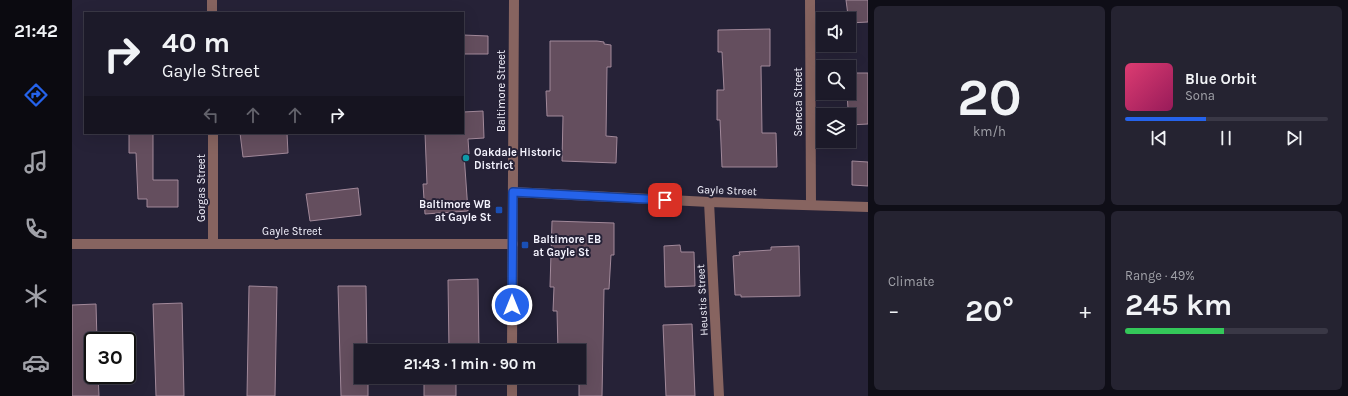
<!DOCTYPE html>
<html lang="en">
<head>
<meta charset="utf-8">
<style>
	:root { --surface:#1c1a29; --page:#252331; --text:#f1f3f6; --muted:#a0a1a8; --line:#3a3846; --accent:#2563eb }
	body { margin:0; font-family:Karla,sans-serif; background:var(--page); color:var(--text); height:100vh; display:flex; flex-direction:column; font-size:15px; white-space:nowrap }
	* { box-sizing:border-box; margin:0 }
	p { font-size:13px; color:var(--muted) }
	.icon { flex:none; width:22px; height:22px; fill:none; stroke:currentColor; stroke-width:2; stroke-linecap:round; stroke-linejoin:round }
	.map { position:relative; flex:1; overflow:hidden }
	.drawer { display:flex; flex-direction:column; gap:6px; padding:6px; background:#0f0e17; width:480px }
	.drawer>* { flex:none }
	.top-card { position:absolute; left:12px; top:12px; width:380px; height:122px; border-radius:0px; box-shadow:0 4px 16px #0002,0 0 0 1px var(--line); background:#1c1a29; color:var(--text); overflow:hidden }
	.fabs { position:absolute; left:744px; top:12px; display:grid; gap:8px }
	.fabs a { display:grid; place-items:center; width:40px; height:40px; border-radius:0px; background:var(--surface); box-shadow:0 4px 16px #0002,0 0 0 1px var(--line); font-size:20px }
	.speed { position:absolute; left:12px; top:332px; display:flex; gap:8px; font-size:20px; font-weight:700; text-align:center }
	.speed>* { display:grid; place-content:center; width:52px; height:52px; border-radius:50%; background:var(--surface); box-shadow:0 4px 16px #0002,0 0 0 1px var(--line); line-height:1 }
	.speed .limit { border:2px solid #111; border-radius:6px; background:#fff; color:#111 }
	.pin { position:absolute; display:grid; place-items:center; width:34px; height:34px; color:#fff; margin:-17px; border-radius:8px; box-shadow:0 2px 6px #0006 }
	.me { position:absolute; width:44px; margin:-22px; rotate:0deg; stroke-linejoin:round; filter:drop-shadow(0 0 3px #0008) }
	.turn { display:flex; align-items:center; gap:14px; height:84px; padding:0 12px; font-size:18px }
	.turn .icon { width:52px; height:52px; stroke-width:2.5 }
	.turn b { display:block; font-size:28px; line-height:34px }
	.lanes { display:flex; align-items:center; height:38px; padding:0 12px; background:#0003; justify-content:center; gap:20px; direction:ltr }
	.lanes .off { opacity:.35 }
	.big { font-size:30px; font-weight:700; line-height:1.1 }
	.drawer .card { flex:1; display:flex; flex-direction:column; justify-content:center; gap:6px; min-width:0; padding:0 14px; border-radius:6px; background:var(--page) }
	.drawer .dial { align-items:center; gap:0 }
	.dial b { font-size:52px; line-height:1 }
	.song { display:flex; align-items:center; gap:12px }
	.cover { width:48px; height:48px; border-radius:6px; background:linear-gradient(135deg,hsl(340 70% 55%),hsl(330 70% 35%)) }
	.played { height:4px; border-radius:2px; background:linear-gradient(90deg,var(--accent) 40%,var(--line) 40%) }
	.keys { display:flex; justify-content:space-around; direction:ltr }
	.heat { display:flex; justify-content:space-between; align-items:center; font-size:22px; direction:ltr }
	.charge { height:6px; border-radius:3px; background:linear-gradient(90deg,#34c759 49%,var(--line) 0) }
	.drawer .tiles { flex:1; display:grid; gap:6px; grid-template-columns:repeat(2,1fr) }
	.trip { position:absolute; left:282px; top:344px; width:232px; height:40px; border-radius:0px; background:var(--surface); box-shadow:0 4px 16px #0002,0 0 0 1px var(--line); font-weight:700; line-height:40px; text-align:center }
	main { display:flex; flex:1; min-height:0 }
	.tab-bar { display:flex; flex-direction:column; width:72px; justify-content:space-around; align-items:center; background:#0b0a10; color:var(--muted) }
	.tab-bar .icon { width:28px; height:28px }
	.tab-bar .selected { color:var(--accent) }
	.tab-bar b { font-size:18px; color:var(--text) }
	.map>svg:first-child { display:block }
</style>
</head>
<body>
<main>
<nav class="tab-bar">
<b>21:42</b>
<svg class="icon selected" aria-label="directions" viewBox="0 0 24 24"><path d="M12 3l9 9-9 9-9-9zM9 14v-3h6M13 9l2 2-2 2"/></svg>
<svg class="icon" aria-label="music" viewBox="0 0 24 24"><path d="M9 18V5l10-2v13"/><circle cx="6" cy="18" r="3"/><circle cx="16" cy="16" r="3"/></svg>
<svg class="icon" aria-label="phone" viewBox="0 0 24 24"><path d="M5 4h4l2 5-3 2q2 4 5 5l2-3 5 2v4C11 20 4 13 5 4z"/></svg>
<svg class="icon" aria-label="climate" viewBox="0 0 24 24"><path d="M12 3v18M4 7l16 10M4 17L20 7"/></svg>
<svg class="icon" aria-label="car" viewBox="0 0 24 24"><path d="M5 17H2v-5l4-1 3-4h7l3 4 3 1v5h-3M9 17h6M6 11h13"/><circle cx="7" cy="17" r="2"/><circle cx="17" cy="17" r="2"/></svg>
</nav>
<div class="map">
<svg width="796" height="396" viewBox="0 0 796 396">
	<rect width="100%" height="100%" fill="#262237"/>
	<!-- building -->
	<g fill="#644e5e" stroke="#a2899a">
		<path d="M 774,0 L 796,0 L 796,22 L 777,23 Z"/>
		<path d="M 698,29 L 698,66 L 689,66 L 690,133 L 704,133 L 705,167 L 650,167 L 648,120 L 645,120 L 645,90 L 652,90 L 650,52 L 646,52 L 646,30 Z"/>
		<path d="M 391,35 L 416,36 L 416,54 L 391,54 Z"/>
		<path d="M 478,41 L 525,41 L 532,42 L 532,44 L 539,45 L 539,67 L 535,67 L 534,136 L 545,137 L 544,163 L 490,161 L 491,116 L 475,116 L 474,91 L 478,91 Z"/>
		<path d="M 777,73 L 796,73 L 796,124 L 777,125 L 775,93 L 777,93 Z"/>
		<path d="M 411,111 L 412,138 L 396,139 L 397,154 L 392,154 L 396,211 L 353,214 L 351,184 L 355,184 L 353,133 L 391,133 L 391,112 Z"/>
		<path d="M 57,133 L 81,133 L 81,180 L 106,180 L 106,207 L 75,207 L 75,199 L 66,199 L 64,153 L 57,153 Z"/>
		<path d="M 168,133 L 215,133 L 216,153 L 171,157 Z"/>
		<path d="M 780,161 L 796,162 L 796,186 L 780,185 Z"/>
		<path d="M 286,188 L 289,215 L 238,221 L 234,194 Z"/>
		<path d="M 480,221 L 542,223 L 542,255 L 539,255 L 537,289 L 532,289 L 530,396 L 507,396 L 507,351 L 486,351 L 485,311 L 481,311 L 482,287 L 478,287 Z"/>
		<path d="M 608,245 L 609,252 L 622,252 L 623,286 L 593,287 L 592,246 Z"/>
		<path d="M 727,246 L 728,296 L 669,297 L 669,295 L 663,295 L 661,256 L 668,255 L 667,252 L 699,250 L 699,247 Z"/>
		<path d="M 406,279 L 407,351 L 377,351 L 376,280 Z"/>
		<path d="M 177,286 L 205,287 L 203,396 L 175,396 Z"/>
		<path d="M 266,286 L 294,286 L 295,351 L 289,351 L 289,377 L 296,377 L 296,396 L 269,396 Z"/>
		<path d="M 110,303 L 112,396 L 84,396 L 81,304 Z"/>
		<path d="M 24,304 L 25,341 L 21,341 L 21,375 L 26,375 L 27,396 L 0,396 L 0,305 Z"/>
		<path d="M 620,324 L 623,396 L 594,396 L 591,325 Z"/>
		<rect x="352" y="377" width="32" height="19"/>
	</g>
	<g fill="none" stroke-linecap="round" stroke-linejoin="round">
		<!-- minor -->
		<g stroke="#876460" stroke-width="10">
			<path d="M 140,0 L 140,13"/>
			<path d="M 738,0 L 739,204"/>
			<path d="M 141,133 L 141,243"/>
			<path d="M 441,192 L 637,202 L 796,207"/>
			<path d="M 637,202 L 647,396"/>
			<path d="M 0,244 L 441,244"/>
			<path d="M 440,351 L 442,0"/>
			<path d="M 440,396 L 440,377"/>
		</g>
	</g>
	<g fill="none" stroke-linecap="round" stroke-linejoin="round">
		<!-- route casing -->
		<g stroke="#184099" stroke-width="10">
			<path id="route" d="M 440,305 L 441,192 L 593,200"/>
		</g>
		<!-- route -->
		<use href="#route" stroke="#2563eb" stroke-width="7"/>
	</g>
	<!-- markers -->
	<circle fill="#0f9aa8" stroke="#262237" stroke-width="1.5" cx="394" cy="158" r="4"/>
	<g fill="#1a4fb4" stroke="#262237" stroke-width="1.5">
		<rect x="423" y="206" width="8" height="8" rx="2"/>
		<rect x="449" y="241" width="8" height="8" rx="2"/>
	</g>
	<g text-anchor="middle" stroke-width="4" stroke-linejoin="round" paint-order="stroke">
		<!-- street labels -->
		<g font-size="11" fill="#f4f3fe" stroke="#262237">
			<text transform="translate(429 91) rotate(-90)" y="4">Baltimore Street</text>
			<text transform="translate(726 102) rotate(-90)" y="4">Seneca Street</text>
			<text transform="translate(129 188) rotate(-90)" y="4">Gorgas Street</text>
			<text transform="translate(655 190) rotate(2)" y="4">Gayle Street</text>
			<text x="220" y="235">Gayle Street</text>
			<text transform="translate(630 300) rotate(-93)" y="4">Heustis Street</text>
		</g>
		<!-- poi labels -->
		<g font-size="11" font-weight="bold" fill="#f4f3fe" stroke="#262237" text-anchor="start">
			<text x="402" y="156">Oakdale Historic<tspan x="402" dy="13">District</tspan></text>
			<text x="419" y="208" text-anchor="end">Baltimore WB<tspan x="419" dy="13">at Gayle St</tspan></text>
			<text x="461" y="243">Baltimore EB<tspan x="461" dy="13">at Gayle St</tspan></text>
		</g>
	</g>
</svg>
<div class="fabs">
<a><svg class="icon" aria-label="sound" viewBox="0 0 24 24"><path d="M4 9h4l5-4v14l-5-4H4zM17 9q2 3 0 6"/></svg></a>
<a><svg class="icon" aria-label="search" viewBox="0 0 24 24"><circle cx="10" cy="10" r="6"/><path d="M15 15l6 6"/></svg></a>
<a><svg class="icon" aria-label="layers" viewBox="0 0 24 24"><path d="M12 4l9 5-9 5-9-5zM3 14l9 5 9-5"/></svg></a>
</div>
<div class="speed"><div class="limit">30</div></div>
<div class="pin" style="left:593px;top:200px;background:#d93025"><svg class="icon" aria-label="arrive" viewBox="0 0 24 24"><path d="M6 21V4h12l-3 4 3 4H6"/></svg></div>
<svg class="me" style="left:440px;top:305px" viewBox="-20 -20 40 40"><circle r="17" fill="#2563eb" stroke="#fff" stroke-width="3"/><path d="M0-11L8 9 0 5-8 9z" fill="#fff"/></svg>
<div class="trip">21:43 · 1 min · 90 m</div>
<div class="top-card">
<div class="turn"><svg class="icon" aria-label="right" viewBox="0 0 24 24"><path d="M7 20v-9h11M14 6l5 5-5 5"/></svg><div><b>40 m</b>Gayle Street</div></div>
<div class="lanes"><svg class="icon off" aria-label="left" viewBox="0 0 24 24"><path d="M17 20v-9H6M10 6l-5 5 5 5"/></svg><svg class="icon off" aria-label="ahead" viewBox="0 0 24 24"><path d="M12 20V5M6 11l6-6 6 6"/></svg><svg class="icon off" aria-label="ahead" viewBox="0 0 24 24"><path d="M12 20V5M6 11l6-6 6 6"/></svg><svg class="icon" aria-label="right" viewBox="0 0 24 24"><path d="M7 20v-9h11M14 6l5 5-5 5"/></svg></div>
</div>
</div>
<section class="drawer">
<div class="tiles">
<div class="card dial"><b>20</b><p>km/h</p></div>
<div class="card">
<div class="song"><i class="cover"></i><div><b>Blue Orbit</b><p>Sona</p></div></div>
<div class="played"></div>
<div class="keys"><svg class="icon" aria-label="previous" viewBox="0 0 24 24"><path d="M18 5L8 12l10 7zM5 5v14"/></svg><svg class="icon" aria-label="pause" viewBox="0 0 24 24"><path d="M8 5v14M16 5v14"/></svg><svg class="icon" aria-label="next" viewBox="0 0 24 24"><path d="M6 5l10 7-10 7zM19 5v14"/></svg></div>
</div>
<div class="card"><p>Climate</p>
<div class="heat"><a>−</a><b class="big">20°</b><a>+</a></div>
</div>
<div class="card"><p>Range · 49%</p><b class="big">245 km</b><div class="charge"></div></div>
</div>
</section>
</main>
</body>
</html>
